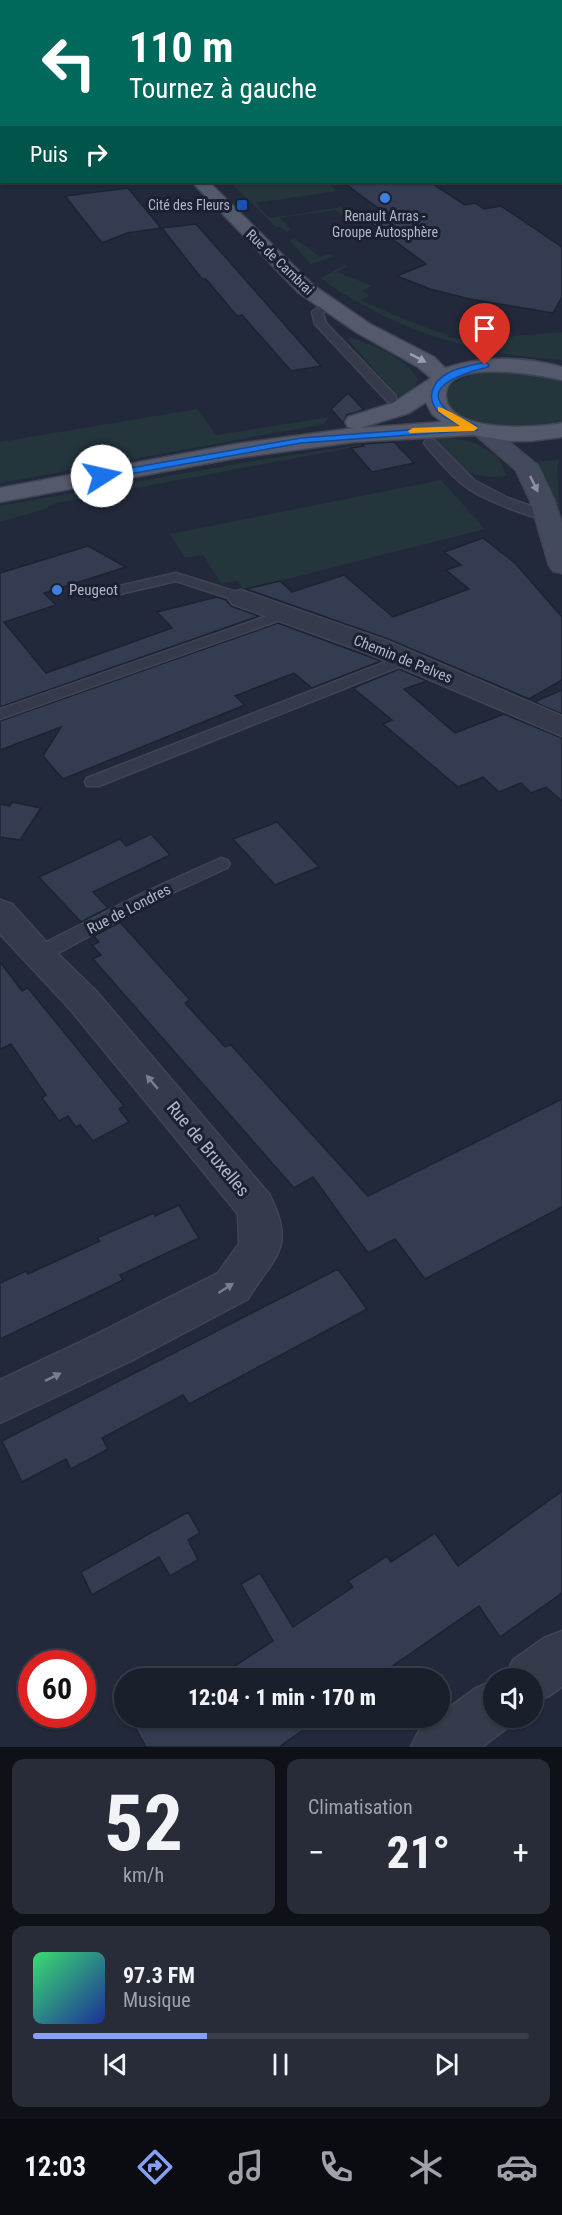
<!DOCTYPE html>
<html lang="fr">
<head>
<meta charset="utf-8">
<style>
	:root { --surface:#1a1f2c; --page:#272c38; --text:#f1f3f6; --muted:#9fa2a9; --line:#383d48; --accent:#86a0f7 }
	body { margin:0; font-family:"Roboto Condensed",sans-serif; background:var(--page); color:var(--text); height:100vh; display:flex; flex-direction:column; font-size:22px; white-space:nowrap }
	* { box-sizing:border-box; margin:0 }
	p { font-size:20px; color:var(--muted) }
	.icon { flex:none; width:33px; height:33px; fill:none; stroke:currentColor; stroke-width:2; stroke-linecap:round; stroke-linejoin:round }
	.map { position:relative; height:1747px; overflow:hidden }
	.sheet { display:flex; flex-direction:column; gap:12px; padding:12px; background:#0e1118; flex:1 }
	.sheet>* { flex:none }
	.guide { position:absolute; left:0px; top:0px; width:562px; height:183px; box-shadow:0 2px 4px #0004,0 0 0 2px var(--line); background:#00695c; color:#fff; overflow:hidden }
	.buttons { position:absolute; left:483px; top:1668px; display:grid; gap:12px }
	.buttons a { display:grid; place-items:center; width:60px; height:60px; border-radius:50%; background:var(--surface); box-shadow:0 2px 4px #0004,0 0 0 2px var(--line); font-size:30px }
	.speed { position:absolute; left:18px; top:1650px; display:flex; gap:12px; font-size:30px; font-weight:700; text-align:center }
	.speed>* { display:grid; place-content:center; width:78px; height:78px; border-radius:50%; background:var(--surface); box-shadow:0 2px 4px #0004,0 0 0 2px var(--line); line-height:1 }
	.speed .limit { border:9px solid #d22; background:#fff; color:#111 }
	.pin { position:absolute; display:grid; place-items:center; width:51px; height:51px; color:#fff; margin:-62px -26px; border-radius:50% 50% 50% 0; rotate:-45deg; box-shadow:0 0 6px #0007 }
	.pin .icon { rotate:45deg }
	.me { position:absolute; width:66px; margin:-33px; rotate:80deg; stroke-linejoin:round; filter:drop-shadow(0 0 4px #0008) }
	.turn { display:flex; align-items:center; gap:21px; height:126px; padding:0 30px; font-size:27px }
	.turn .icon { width:78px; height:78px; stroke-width:2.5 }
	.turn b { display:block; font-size:42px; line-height:51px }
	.then { display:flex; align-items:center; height:57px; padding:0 30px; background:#0003; gap:12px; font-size:22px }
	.big { font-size:45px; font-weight:800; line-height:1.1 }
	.sheet .widget { flex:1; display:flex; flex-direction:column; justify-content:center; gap:9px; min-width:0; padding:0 21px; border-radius:12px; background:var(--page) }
	.sheet .dial { align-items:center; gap:0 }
	.dial b { font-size:78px; line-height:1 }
	.song { display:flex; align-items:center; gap:18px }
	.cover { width:72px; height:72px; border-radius:9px; background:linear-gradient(135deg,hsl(140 70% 55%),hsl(230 70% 35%)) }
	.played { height:6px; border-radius:3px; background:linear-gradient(90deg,var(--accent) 35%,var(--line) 35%) }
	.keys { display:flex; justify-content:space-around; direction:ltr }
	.heat { display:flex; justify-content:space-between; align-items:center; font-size:33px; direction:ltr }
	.sheet .tiles { flex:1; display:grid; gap:12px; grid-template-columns:1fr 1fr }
	.widget:last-child { grid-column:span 2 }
	.trip { position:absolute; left:114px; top:1668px; width:336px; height:60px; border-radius:30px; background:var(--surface); box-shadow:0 2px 4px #0004,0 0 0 2px var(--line); font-weight:800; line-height:60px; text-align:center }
	.tab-bar { display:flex; height:96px; justify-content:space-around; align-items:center; background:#0a0c12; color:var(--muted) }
	.tab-bar .icon { width:42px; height:42px }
	.tab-bar .on { color:var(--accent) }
	.tab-bar b { font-size:27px; color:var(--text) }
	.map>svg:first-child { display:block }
</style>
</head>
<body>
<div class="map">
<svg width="562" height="1747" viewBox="0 0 562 1747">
	<rect width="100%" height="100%" fill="#22293b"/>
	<!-- green -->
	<g fill="#24353c">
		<path d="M 230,182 L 327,182 L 337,191 L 256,203 L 270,218 L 342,207 L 346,210 L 341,215 L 335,210 L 280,218 L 291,229 L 287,232 L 280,227 L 276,227 Z"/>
		<path d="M 295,239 L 320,257 L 330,254 L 333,257 L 311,264 L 289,240 Z"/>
		<path d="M 344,265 L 348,266 L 337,272 L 373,286 L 362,290 L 370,296 L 361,300 C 390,313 418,326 449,335 L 448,337 L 465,340 L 467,338 L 476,339 L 562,332 L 562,360 C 491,356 422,339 360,303 C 347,296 332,288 321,278 Z"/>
		<path d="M 350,337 C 374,346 404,356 418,379 L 414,388 L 399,397 L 348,340 Z"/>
		<path d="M 504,370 L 547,375 L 562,382 L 562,424 C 550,426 537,430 525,431 C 513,431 481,426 470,421 C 461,418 452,412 449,403 C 437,376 489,371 504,370 Z"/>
		<path d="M 197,409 L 216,435 L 329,417 L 324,424 L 0,483 L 0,442 Z"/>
		<path d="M 440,435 L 475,443 L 497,456 L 507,476 C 472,480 454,468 430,443 Z"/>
		<path d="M 398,439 L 56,503 L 42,510 L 0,522 L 0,506 L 253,461 Z"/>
		<path d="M 560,460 L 557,466 L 562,545 L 532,462 Z"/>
		<path d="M 441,480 L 485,529 L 244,590 L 238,581 L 221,583 L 203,555 L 185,558 L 170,534 Z"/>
	</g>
	<!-- building -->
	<g fill="#343c52" stroke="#1d2332" stroke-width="1.5">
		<path d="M 343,182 L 430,182 L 465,205 L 475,203 L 484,209 L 501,206 L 562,247 L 562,297 L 553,313 L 470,299 L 430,289 L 397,276 L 426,264 L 364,218 L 386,214 Z"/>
		<path d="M 128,188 L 161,228 L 127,233 L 102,243 L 65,196 Z"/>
		<path d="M 196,224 L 228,260 L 321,366 L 291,371 L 242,315 L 237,316 L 206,279 L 202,279 L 162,228 Z"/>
		<path d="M 348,393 L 364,410 L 347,415 L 343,423 L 331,409 Z"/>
		<path d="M 394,442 L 414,463 L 372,472 L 351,448 L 364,446 L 362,444 Z"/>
		<path d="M 483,538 L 515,563 L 562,617 L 562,680 L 529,699 L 388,639 L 246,589 L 280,581 L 292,592 L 344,575 L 393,617 L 469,589 L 446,570 L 461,565 L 444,552 Z"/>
		<path d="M 88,546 L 126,567 L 44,593 L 56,605 L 4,622 L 46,673 L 172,628 L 157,612 L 217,597 L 226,600 L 231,606 L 259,616 L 0,707 L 0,573 Z"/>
		<path d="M 278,623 L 381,661 L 312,688 L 294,673 L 235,696 L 245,705 L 63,779 L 43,756 L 61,727 L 0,750 L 0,721 Z"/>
		<path d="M 399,669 L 427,681 L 404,689 L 455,733 L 504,714 L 562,738 L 562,801 L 546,787 L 531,793 L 521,783 L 499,792 L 483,777 L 458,787 L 383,724 L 392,720 L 353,688 Z"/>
		<path d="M 562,690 L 562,714 L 534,702 Z"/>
		<path d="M 12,802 L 41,808 L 20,840 L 0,837 L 0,804 L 10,806 Z"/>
		<path d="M 277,822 L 319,867 L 275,885 L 233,839 Z"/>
		<path d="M 151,834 L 170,855 L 93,892 L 108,908 L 81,922 L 39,877 L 120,839 L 126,846 Z"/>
		<path d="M 120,922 L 190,1000 L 185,1003 L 225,1047 L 231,1045 L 368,1196 L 562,1099 L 562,1207 L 425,1279 L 395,1239 L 368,1253 L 313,1177 L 294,1188 L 93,959 L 101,955 L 92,945 L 99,942 L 94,936 Z"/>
		<path d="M 0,962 L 22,991 L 28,988 L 124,1106 L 119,1109 L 129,1122 L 93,1141 L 80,1125 L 76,1127 L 68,1116 L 59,1121 L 42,1098 L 46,1095 L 11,1044 L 0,1049 Z"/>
		<path d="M 179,1205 L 199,1238 L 120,1275 L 123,1280 L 0,1339 L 0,1283 L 26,1271 L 28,1274 L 100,1241 L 97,1238 L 126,1225 L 154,1213 L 155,1216 Z"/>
		<path d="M 338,1269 L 367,1309 L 189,1404 L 183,1395 L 102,1438 L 108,1449 L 71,1469 L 66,1459 L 22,1482 L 2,1441 Z"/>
		<path d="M 562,1491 L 562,1593 L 500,1637 L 479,1606 L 375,1678 L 216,1678 L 273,1641 L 241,1584 L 260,1573 L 293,1627 L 353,1587 L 348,1581 L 387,1556 L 391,1562 L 435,1533 L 458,1566 Z"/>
		<path d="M 188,1512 L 200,1533 L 188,1540 L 198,1560 L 170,1576 L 159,1557 L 92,1595 L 81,1572 Z"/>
		<path d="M 130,1718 L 320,1718 L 279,1747 L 146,1747 Z"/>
	</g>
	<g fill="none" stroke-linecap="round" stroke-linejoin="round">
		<!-- lane casing -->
		<g stroke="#3f4554" stroke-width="3">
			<g id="lane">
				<path d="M 327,301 L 332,304 L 323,313 L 326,323 L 396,396 L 396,402 L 388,402 L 315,324 L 312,312 Z"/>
				<path d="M 430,439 L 434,440 L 475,481 L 508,498 L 551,513 L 553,516 L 551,519 C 537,522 476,496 465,486 C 450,475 438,459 426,446 L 424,443 L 426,440 Z"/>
				<path d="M 176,573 L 246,595 L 248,598 L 241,602 L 176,581 L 120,594 L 113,590 L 115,587 Z"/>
				<path d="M 284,610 L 291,614 L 289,617 L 0,719 L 0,709 Z"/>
				<path d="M 406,654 L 411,656 L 414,659 L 411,662 L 99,786 L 87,786 L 85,782 L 87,778 Z"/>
				<path d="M 221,858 L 227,860 L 230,864 L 227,868 L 157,900 L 45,960 L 38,962 L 31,960 L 28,955 L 31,950 L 145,892 Z"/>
			</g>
		</g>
		<!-- street casing -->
		<g stroke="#3f4554" stroke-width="3">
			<g id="street">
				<path d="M 241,590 L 387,641 L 562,716 L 562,736 L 367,653 L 232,604 L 228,598 L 232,592 Z"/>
				<path d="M 0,900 L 12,904 L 50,946 L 96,991 L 269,1194 C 297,1249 274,1255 248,1299 L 131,1361 L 0,1423 L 0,1380 L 99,1333 L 218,1273 L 239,1244 L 238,1214 L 70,1009 L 0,934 Z"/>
				<path d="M 562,1631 L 562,1687 L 549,1696 L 532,1703 L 532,1678 L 505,1678 L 513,1660 L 544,1638 Z"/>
				<path d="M 494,1680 L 494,1718 L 515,1718 L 512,1724 L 482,1747 L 411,1747 C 417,1734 423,1718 440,1718 L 440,1714 L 476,1688 Z"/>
			</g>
		</g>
		<!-- secondary casing -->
		<g stroke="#3f4554" stroke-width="3">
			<path id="secondary" d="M 482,424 L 490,426 L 538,466 L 554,500 L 562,524 L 562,573 L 553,571 L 549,565 L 530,500 L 516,470 L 471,431 L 474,426 Z"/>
		</g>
		<!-- primary casing -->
		<g stroke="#3f4554" stroke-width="3">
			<g id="primary">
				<path d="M 20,0 L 32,0 L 33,2 L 20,2 Z"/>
				<path d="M 192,182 L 209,182 L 313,285 L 370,324 L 434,357 L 445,368 C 483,356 523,356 562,367 L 562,380 C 541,375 444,357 446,396 C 448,434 538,428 562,423 L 562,437 L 531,441 L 510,441 L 473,435 L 354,442 L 236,458 L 0,502 L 0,488 L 236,444 L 354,428 L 348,427 L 345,422 L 348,417 L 393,403 L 431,378 L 418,367 L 356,332 L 299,293 ZM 426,402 L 432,414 L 442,422 L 360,428 L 409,413 Z"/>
			</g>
		</g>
		<!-- lane -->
		<use href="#lane" fill="#363b4b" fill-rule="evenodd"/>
		<!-- street -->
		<use href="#street" fill="#363b4b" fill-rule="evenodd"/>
		<!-- secondary -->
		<use href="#secondary" fill="#444a5e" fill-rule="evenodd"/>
		<!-- primary -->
		<use href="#primary" fill="#545a6b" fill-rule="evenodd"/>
	</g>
	<!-- one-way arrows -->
	<defs><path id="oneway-solid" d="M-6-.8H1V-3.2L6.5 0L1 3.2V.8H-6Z" transform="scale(1.5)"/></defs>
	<use fill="#9a9fb0" href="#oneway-solid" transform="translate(418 358) rotate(27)"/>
	<use fill="#8b90a2" href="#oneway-solid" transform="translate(534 484) rotate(64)"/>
	<g fill="#7a7f8f">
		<use href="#oneway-solid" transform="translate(152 1082) rotate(-130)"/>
		<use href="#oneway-solid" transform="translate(226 1288) rotate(-33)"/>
		<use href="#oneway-solid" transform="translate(53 1377) rotate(-26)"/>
	</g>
	<!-- route -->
	<path fill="#1a73e8" stroke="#114b97" stroke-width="1.5" d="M 485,362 L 489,365 L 488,367 C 472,371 417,385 447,410 C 455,417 468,421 477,426 L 477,430 L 301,443 L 102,479 L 97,476 L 102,473 L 301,438 L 462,426 C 455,422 446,419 441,414 C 425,401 431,382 448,373 C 458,367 474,365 485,362 Z"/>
	<!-- slow -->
	<path fill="#f59e0b" d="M 438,407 C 443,407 473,424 478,428 L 474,431 L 410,433 L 408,431 L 413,428 L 460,426 L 438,411 Z"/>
	<!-- markers -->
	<g fill="#3f7fe0" stroke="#1b2130" stroke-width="2">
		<circle cx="385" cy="198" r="6"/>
		<circle cx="57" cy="590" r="6"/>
	</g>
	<rect fill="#1a4fb4" stroke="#1b2130" stroke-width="2" x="236" y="199" width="12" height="12" rx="3"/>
	<g text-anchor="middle" stroke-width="6" stroke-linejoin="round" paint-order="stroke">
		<!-- far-poi labels -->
		<g font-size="14" fill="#b1b6c7" stroke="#1b2130" text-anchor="end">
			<text x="230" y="210">Cité des Fleurs</text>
			<text x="385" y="221" text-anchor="middle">Renault Arras -<tspan x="385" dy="16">Groupe Autosphère</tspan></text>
		</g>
		<!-- far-street labels -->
		<g font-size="14" fill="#b1b6c7" stroke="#1b2130">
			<text transform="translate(280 262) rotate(44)" y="5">Rue de Cambrai</text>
		</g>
		<!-- poi labels -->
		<g font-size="15" fill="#b1b6c7" stroke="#1b2130" text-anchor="start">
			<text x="69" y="595">Peugeot</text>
		</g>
		<!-- street labels -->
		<g font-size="15" fill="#b1b6c7" stroke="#1b2130">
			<text transform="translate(403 659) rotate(22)" y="5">Chemin de Pelves</text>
			<text transform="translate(129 909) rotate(-27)" y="5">Rue de Londres</text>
		</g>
		<!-- near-street labels -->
		<g font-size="18" fill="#b1b6c7" stroke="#1b2130">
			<text transform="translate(208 1149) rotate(50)" y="6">Rue de Bruxelles</text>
		</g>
	</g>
</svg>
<div class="buttons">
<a><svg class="icon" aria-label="sound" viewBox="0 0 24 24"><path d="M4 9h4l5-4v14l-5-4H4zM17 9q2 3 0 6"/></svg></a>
</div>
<div class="speed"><div class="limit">60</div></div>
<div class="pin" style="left:485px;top:365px;background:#d93025"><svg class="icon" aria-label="arrive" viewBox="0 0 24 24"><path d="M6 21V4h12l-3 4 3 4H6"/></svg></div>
<svg class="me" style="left:102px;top:476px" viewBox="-20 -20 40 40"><circle r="19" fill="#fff"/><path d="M0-13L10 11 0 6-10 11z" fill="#1a73e8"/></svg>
<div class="trip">12:04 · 1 min · 170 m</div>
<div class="guide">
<div class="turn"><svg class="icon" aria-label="left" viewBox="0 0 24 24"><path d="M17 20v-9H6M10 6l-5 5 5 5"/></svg><div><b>110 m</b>Tournez à gauche</div></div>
<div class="then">Puis<svg class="icon" aria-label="right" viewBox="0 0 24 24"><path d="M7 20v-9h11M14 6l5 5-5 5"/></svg></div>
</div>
</div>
<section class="sheet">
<div class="tiles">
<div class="widget dial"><b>52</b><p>km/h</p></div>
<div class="widget"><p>Climatisation</p>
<div class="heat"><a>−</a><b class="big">21°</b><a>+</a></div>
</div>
<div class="widget">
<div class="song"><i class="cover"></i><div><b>97.3 FM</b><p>Musique</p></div></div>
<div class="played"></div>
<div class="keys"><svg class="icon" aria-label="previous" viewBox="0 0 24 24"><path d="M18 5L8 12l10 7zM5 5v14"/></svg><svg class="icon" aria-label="pause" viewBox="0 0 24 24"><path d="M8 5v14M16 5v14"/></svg><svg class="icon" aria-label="next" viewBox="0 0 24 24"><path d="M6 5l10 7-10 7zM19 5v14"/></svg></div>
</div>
</div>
</section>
<nav class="tab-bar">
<b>12:03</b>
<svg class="icon on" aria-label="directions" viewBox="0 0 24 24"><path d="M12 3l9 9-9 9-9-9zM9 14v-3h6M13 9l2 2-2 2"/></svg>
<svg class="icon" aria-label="music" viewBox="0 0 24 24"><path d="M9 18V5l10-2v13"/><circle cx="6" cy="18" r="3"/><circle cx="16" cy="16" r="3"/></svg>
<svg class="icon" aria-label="phone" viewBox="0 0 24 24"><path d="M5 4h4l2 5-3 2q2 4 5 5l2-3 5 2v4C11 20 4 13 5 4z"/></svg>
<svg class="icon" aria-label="climate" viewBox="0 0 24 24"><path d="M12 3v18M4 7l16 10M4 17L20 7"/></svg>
<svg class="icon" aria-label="car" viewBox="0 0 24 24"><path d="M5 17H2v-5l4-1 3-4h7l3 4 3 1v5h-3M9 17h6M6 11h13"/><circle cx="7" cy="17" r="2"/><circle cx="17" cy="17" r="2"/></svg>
</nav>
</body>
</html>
